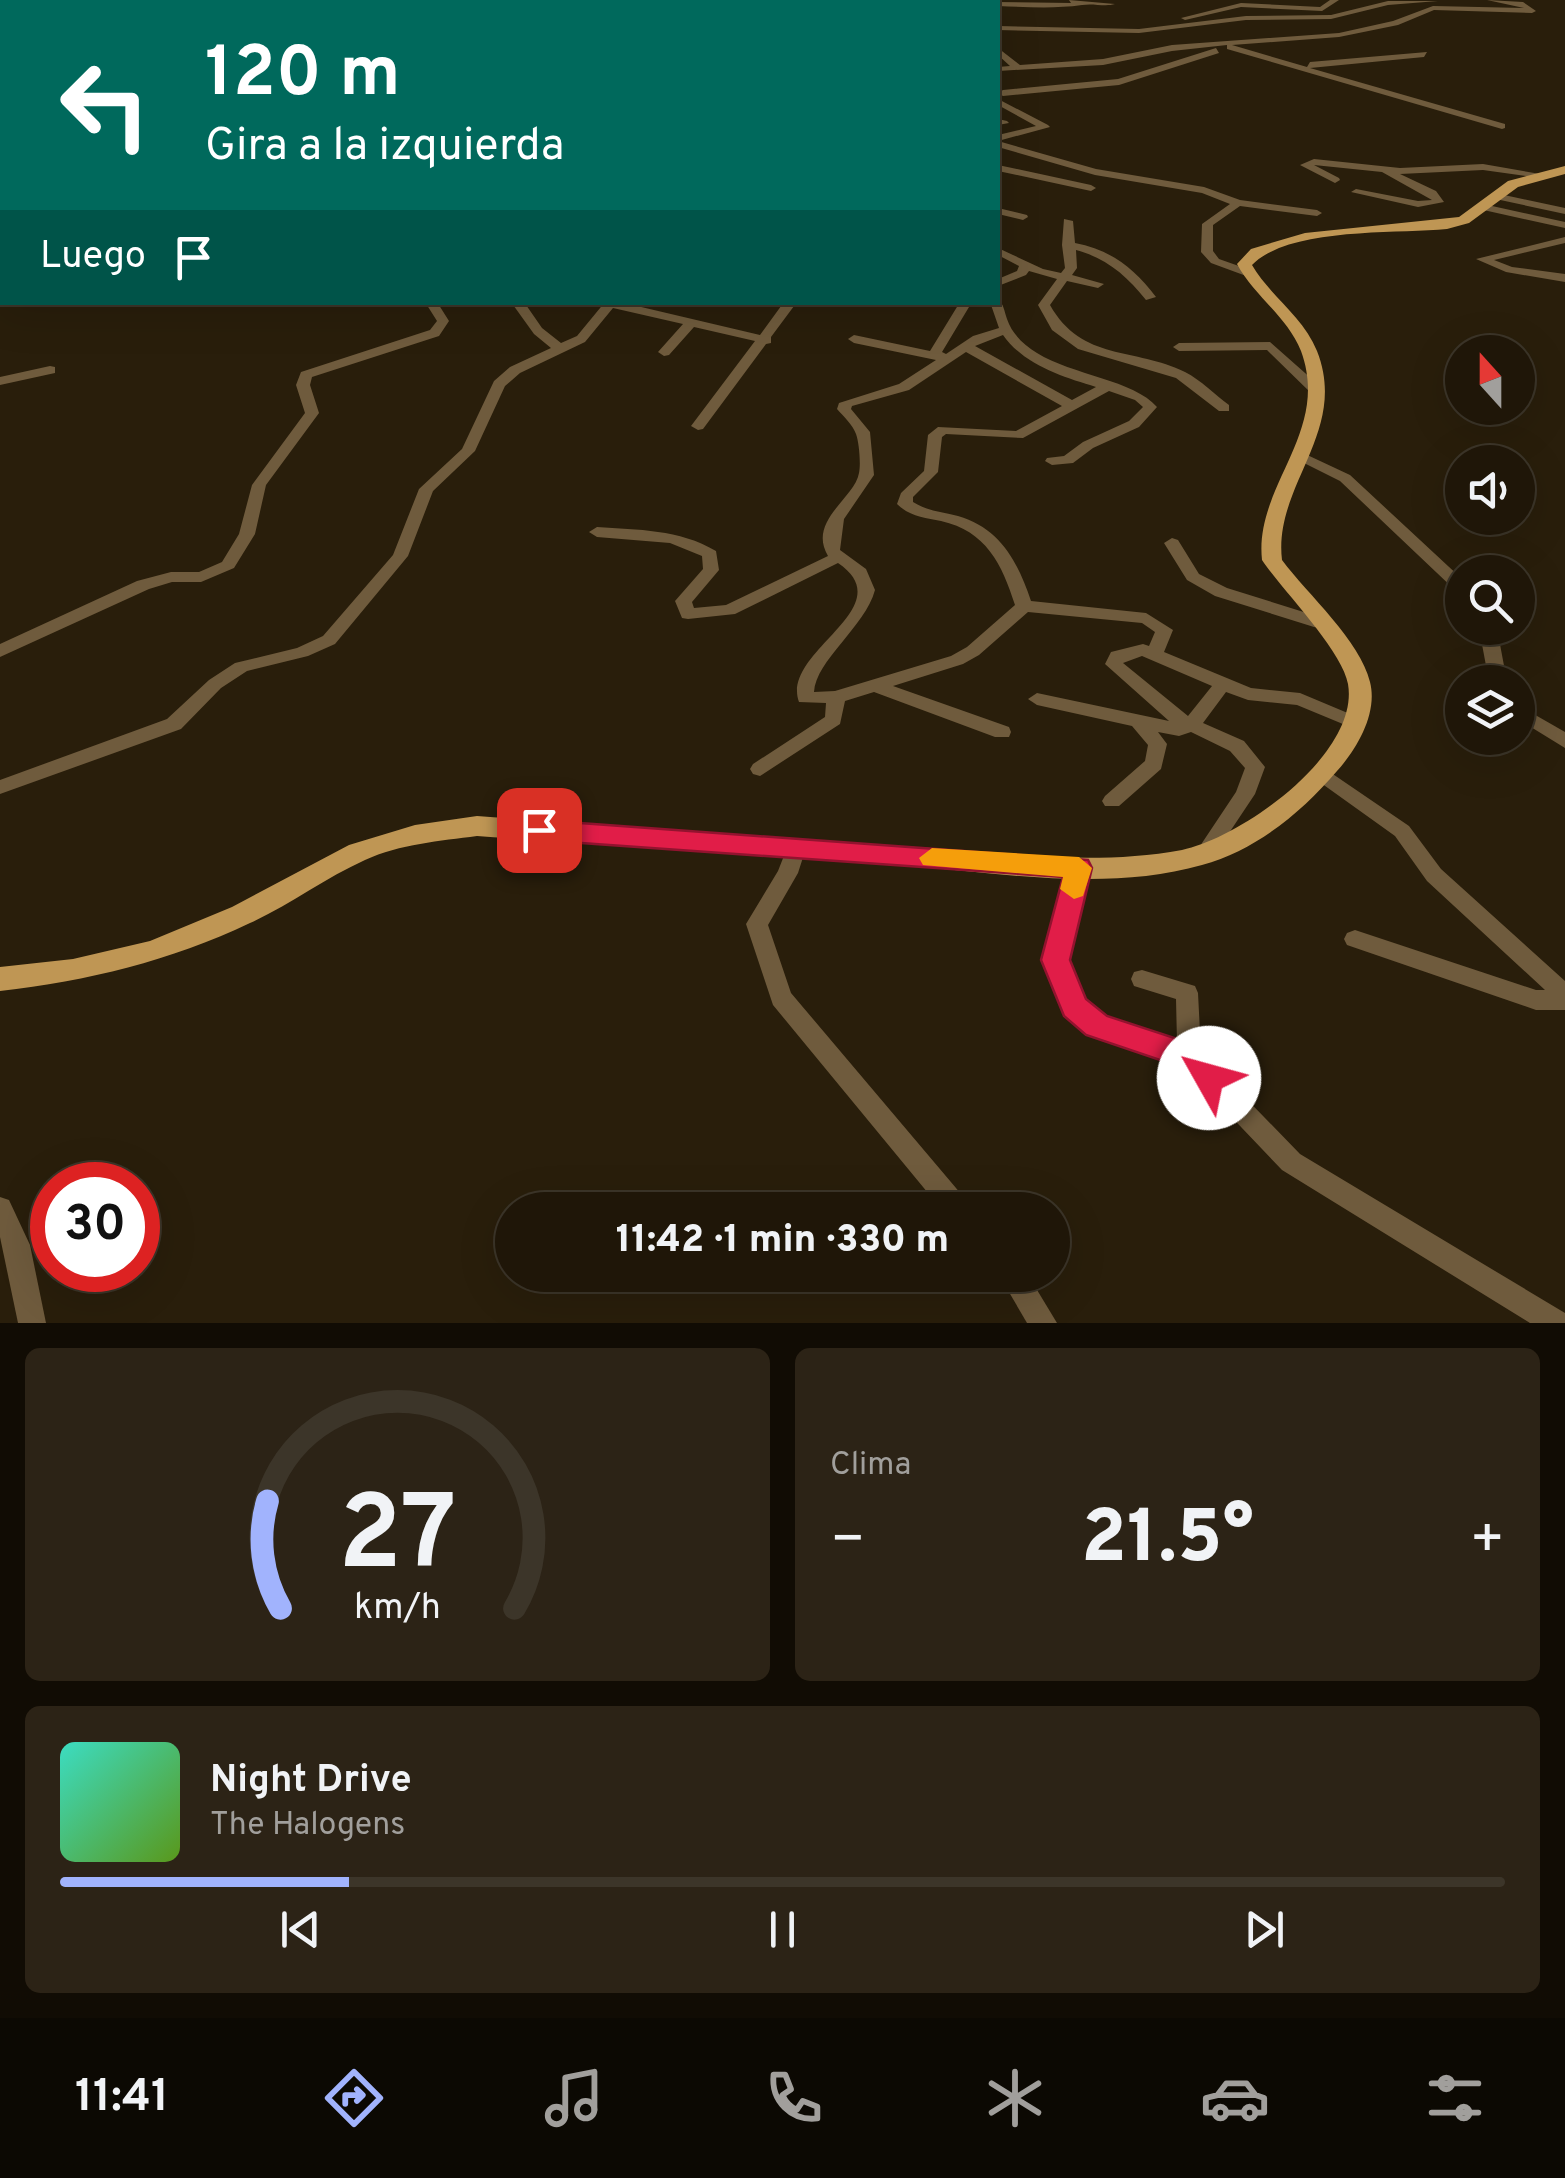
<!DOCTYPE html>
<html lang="es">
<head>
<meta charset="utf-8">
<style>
	:root { --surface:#1f1608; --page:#2c2316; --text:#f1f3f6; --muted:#a19f9c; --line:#3c3529; --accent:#a1b3fd }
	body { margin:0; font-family:Overpass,sans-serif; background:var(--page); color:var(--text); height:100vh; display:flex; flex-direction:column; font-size:38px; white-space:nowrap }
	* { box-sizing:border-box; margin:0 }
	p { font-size:32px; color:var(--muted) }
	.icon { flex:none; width:55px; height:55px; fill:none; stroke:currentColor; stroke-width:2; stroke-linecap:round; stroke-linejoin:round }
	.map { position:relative; height:1323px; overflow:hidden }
	.side { display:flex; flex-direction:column; gap:25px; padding:25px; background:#110c04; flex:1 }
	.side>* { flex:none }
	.guide { position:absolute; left:0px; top:0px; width:1000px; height:305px; box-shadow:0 10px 40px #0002,0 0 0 2px var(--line); background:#00695c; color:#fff; overflow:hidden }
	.needle { width:65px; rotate:339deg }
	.fabs { position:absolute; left:1445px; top:335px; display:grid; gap:20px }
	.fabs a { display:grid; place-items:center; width:90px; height:90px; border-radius:50%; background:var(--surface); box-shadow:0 10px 40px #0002,0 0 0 2px var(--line); font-size:50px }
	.speed { position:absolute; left:30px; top:1162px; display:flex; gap:20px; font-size:50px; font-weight:700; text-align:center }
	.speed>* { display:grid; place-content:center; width:130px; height:130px; border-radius:50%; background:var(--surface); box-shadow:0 10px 40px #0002,0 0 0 2px var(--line); line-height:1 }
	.speed .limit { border:15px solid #d22; background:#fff; color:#111 }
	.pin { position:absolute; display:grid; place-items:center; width:85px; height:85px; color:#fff; margin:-42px; border-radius:20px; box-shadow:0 5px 15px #0006 }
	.me { position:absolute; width:110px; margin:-55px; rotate:308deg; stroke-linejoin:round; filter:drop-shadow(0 0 8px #0008) }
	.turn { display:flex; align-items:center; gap:35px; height:210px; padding:0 40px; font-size:45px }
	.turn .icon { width:130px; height:130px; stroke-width:2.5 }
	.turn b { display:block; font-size:70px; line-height:85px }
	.then { display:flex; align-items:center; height:95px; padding:0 40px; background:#0003; gap:20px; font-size:38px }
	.big { font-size:75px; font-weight:800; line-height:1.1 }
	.side .card { flex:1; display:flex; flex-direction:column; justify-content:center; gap:15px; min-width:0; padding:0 35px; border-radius:15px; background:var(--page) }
	.side .dial { align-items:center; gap:0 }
	.dial svg { height:260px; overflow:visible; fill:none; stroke:var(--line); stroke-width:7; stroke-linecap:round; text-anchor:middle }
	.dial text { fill:var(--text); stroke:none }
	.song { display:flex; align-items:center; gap:30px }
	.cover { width:120px; height:120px; border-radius:15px; background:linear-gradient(135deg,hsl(170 70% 55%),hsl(90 70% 35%)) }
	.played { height:10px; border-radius:5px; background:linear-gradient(90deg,var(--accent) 20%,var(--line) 20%) }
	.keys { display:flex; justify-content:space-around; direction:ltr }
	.heat { display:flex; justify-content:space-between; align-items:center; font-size:55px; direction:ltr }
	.side .tiles { flex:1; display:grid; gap:25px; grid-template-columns:1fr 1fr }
	.card:last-child { grid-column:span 2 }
	.trip { position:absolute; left:495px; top:1192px; width:575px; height:100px; border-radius:50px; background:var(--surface); box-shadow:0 10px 40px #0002,0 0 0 2px var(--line); font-weight:800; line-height:100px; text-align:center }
	.dock { display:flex; height:160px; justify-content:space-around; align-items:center; background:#0c0903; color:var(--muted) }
	.dock .icon { width:70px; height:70px }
	.dock .current { color:var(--accent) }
	.dock b { font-size:45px; color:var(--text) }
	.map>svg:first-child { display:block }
</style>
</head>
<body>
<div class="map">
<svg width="1565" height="1323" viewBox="0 0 1565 1323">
	<rect width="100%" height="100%" fill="#291e0b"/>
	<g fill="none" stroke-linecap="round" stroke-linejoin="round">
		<!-- minor -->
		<g fill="#6f5b3d" fill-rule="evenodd">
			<rect x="573" y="0" width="8" height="2"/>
			<path d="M 651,0 L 662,0 L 664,2 L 654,2 Z"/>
			<path d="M 1069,0 L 1115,4 C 1105,7 1093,3 1082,5 C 1054,9 1026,7 998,6 L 995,2 L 1071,3 Z"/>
			<path d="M 1330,0 L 1339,0 L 1322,11 L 1241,7 L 1185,20 L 1181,18 L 1241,3 L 1320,7 Z"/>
			<path d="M 1487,0 L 1523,2 L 1536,11 L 1532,13 L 1434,10 L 1398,25 L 1339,37 L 1232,45 L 1307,67 L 1310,62 L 1427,52 L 1424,57 L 1310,68 L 1505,124 L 1505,128 L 1502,129 L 1227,49 L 1227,45 L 1172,51 L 1103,65 L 998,71 L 998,67 L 1010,66 L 998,55 L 998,48 L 1020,65 L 1103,59 L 1172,45 L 1339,33 L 1393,21 L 1433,6 L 1524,8 Z"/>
			<path d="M 1388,1 L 1438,1 L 1388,5 L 1331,19 L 1246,20 L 1139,33 L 998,30 L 998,26 L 1139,29 L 1246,16 L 1331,15 Z"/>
			<rect x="0" y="34" width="2" height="4"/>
			<path d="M 1216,48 L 1219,53 L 1119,85 L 1003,96 L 998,93 L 1003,90 L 1118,79 Z"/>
			<path d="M 0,51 L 2,52 L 2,56 L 0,57 Z"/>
			<rect x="0" y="88" width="2" height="6"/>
			<path d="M 998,99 L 1048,125 L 1050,127 L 998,141 L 998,135 L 1036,126 L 998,105 Z"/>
			<rect x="0" y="104" width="2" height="6"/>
			<path d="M 998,119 L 1007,121 L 1009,123 L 998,125 Z"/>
			<path d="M 998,141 L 1096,169 L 1204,187 L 1240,200 L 1317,210 L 1322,213 L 1317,216 L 1240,206 L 1213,225 L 1213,251 L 1219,259 L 1253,271 L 1253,275 L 1249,277 L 1211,263 L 1201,252 L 1202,224 L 1230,204 L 1202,193 L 1095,175 L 998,147 Z"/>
			<path d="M 0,159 L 2,160 L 2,166 L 0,166 Z"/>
			<path d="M 1314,159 L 1400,168 L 1483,164 L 1546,175 L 1541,178 L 1483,170 L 1400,174 L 1436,191 L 1444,202 L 1418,207 L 1351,192 L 1356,189 L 1418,201 L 1432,200 L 1382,172 L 1314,165 L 1339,178 L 1340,180 L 1335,183 L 1300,165 Z"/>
			<path d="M 998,165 L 1091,185 L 1096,188 L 1091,191 L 998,171 Z"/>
			<path d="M 1495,193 L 1565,208 L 1565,214 L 1491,198 L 1491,194 Z"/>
			<path d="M 1483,204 L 1565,222 L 1565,228 L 1479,209 L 1478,207 Z"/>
			<path d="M 998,208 L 1027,215 L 1028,217 L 1023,220 L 998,214 Z"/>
			<path d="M 1064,219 L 1073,221 L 1075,243 C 1111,250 1134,268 1156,297 L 1146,300 C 1126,275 1106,258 1076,250 L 1077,268 L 1072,275 L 1104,284 L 1098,288 L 1067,281 L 1050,305 C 1082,362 1135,347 1185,372 C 1201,380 1215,395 1229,405 L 1229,411 L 1219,411 L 1176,378 L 1078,349 L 1052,330 L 1038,305 L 1057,279 L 1029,271 L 1026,275 L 998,286 L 998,279 L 1017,271 L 1019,266 L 998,255 L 998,248 L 1043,269 L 1061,273 L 1065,268 L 1062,245 Z"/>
			<path d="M 1565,237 L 1565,243 L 1494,260 L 1512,267 L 1565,274 L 1565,282 L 1506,272 L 1476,259 Z"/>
			<path d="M 998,299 C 1004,305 1004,310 1007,319 C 1012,334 1024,345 1037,353 C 1072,375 1134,380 1157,407 L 1139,427 L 1093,448 L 1073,463 L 1052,465 L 1045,461 L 1047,458 L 1064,456 L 1083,442 L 1129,421 L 1143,407 L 1135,400 L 1109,391 L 1023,438 L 946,434 L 942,437 L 938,472 L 913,497 L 913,502 C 927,511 942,512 958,516 C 1000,528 1018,562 1031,601 L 1146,613 L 1173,630 L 1164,652 L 1251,688 L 1300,693 L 1362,719 L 1364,723 L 1355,729 L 1297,705 L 1248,700 L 1226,692 L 1203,723 L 1244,741 L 1265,767 L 1255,794 L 1213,857 L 1206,860 L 1199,857 L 1196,852 L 1236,792 L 1245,768 L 1230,751 L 1191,732 L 1179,736 L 1158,732 L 1167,744 L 1161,769 L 1119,806 L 1105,806 L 1102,801 L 1105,796 L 1145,761 L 1148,745 L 1132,726 L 1037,705 L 1028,699 L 1037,693 L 1169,721 L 1105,664 L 1111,652 L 1143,644 L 1149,646 L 1155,632 L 1142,623 L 1028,612 L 979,655 L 963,664 L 893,686 L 1009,727 L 1011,732 L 1009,737 L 995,737 L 874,692 L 845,701 L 840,724 L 760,776 L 753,774 L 750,769 L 753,764 L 825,717 L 826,703 L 799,702 C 780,651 904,608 838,563 L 735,614 L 688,619 L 682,618 L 675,601 L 703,569 L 702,556 L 670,543 L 597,537 L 589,532 L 597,527 C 638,530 679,529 716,551 L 719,570 L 692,602 L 694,608 L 726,605 L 828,556 C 807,521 855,498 859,473 C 861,464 859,442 856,434 C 853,425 843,416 837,409 L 839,403 L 899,384 L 936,360 L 854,343 L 848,339 L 854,335 L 930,351 L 960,302 L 972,302 L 942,352 L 946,354 L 973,336 L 999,328 L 990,302 L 998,302 ZM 1003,335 C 1024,365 1063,377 1096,387 L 1072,400 L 975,346 ZM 966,352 L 1062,406 L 1016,431 L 938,427 L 928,435 L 924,471 L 901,493 L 897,504 C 909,516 925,518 941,521 C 986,531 1002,564 1015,605 L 967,647 L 951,656 L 835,691 L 814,692 C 816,660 865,627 875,590 L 866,569 L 840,550 L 844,519 L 874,475 L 870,432 L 851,409 L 852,406 L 909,390 ZM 1142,656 L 1212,686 L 1188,716 L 1123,663 Z"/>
			<path d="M 425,302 L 437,302 L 449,321 L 439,336 L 312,377 L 310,385 L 319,413 L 266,485 L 255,534 L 234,568 L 201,582 L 172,582 L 149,589 L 0,657 L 0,644 L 137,581 L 171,572 L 199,572 L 222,562 L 239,534 L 252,485 L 305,413 L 296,385 L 301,372 L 430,330 L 437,321 Z"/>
			<path d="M 511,302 L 524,302 L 542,328 L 561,343 L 577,336 L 605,302 L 620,302 L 760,335 L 784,302 L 797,302 L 771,337 L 771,343 L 766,344 L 703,429 L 698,430 L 691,426 L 755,341 L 694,327 L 669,355 L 664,356 L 658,352 L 683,324 L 613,308 L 585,342 L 520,373 L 505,386 L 475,451 L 433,491 L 408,556 L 335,644 L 308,656 L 247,671 L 221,688 L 181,729 L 0,794 L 0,780 L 167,719 L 209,680 L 235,663 L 297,648 L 323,636 L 393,555 L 419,489 L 462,449 L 494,381 L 510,367 L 551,348 L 534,334 Z"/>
			<path d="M 1270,342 L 1322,388 L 1322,394 L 1312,394 L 1267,350 L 1179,351 L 1173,347 L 1179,343 Z"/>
			<path d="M 50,366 L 55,367 L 55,373 L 0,385 L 0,377 Z"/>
			<path d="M 1303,453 L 1350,475 L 1462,579 L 1462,592 L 1456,591 L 1340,481 L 1298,460 L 1298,454 Z"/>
			<path d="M 1172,538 L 1178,540 L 1199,574 L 1227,588 L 1326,619 L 1328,623 L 1320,628 L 1314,627 L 1215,596 L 1187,580 L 1164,543 Z"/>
			<path d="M 1479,628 L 1497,628 L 1507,682 L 1489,682 Z"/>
			<path d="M 1518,705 L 1565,732 L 1565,748 L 1518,719 Z"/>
			<path d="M 1321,766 L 1409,826 L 1441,869 L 1565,981 L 1565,1010 L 1536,1010 L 1347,945 L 1344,939 L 1347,933 L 1355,930 L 1536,990 L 1545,990 L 1427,881 L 1395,836 L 1314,778 L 1311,773 L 1314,768 Z"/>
			<path d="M 796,840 L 803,843 L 806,848 L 798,873 L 768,925 L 791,993 L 967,1201 L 971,1210 L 942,1210 L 773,1005 L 746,924 L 778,871 L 789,843 Z"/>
			<path d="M 1079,860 L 1086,862 L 1089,868 L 1066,960 L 1084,1001 L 1105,1019 L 1177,1042 L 1176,999 L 1134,986 L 1131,979 L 1134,972 L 1142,970 L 1195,986 L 1198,993 L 1201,1052 L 1300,1154 L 1565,1313 L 1565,1323 L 1530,1323 L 1282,1170 L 1181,1064 L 1089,1033 L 1067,1014 L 1044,960 L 1069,868 L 1072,862 Z"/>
			<path d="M 0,1197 L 9,1200 L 30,1245 L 46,1323 L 18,1323 L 0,1237 Z"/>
			<path d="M 999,1275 L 1028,1275 L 1057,1323 L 1027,1323 Z"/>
		</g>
		<!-- major -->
		<path fill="#bf9654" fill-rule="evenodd" d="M 1565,166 L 1565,174 L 1518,187 L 1469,223 L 1447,229 C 1395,234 1289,227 1252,265 C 1270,296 1303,316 1317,351 C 1349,432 1273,485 1282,560 C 1308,595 1360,640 1370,682 C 1378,713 1357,749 1337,771 C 1301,813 1256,850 1202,865 C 1108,892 1003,873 908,866 C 764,856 621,846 477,836 C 440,841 400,844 365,860 C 325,878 290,905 250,923 C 170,961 88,981 0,991 L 0,967 L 73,959 L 150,941 L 232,907 L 349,845 L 415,825 L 477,816 C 618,826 760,836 901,846 C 994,852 1090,867 1182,850 C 1241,838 1360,754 1348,684 C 1342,650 1283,591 1262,560 C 1254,485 1331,433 1301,351 C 1287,316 1254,296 1237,264 L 1251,249 L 1305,233 L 1459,217 L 1508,181 Z"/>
	</g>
	<!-- route -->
	<path fill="#e11d48" stroke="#92132f" stroke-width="2.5" d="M 539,820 L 1088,860 L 1092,868 L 1070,960 L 1086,999 L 1107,1016 L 1199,1046 L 1225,1078 L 1220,1088 L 1209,1092 L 1198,1088 L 1178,1066 L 1086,1035 L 1064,1016 L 1041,960 L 1063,877 L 539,840 L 526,830 Z"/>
	<!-- slow -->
	<path fill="#f59e0b" d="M 932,848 L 1079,857 L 1092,868 L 1083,896 L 1074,899 L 1060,889 L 1063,877 L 923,865 L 919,858 Z"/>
</svg>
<div class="fabs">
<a><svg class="needle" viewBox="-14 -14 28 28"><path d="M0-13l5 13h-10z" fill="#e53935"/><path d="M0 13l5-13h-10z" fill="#a19f9c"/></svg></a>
<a><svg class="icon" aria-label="sound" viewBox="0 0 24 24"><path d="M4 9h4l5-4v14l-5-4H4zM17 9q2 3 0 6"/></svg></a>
<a><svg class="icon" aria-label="search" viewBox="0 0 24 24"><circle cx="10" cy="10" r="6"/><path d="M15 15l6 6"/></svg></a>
<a><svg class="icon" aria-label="layers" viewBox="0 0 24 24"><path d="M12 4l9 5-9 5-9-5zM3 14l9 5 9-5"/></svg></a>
</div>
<div class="speed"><div class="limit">30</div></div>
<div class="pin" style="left:539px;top:830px;background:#d93025"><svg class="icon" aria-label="arrive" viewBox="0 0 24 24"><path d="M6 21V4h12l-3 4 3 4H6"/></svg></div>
<svg class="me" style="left:1209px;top:1078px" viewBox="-20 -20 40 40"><circle r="19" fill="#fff"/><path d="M0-13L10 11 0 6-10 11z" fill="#e11d48"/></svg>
<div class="trip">11:42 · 1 min · 330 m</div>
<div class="guide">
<div class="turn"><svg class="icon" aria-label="left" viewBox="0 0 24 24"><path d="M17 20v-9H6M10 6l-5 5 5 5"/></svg><div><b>120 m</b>Gira a la izquierda</div></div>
<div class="then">Luego<svg class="icon" aria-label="arrive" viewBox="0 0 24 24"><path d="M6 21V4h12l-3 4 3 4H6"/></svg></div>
</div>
</div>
<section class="side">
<div class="tiles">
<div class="card dial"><svg viewBox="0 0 100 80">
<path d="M14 69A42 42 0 1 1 86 69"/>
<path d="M14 69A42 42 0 0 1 10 36" stroke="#a1b3fd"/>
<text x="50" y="56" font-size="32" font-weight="700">27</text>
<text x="50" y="72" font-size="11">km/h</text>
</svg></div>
<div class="card"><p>Clima</p>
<div class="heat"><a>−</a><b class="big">21.5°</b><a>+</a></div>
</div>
<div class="card">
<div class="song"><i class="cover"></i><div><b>Night Drive</b><p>The Halogens</p></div></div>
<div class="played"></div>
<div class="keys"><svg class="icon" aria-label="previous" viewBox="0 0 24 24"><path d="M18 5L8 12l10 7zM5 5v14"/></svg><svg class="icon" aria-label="pause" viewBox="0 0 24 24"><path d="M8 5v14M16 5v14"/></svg><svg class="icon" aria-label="next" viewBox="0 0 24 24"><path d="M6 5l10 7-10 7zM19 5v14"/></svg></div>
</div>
</div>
</section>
<nav class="dock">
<b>11:41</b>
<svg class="icon current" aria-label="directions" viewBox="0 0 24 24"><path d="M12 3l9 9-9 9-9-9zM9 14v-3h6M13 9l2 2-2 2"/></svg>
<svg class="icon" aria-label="music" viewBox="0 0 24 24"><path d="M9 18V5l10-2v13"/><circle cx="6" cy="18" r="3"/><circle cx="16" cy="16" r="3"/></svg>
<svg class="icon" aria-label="phone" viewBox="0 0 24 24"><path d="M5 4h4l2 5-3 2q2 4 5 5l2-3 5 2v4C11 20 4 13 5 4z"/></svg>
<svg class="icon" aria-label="climate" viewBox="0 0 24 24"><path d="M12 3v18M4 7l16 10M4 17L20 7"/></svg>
<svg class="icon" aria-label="car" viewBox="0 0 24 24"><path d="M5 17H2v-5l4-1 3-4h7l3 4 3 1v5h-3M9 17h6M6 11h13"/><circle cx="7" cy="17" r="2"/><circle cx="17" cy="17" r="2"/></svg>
<svg class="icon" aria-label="filters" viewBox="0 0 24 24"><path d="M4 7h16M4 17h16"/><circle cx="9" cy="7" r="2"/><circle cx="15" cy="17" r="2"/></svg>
</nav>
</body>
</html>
